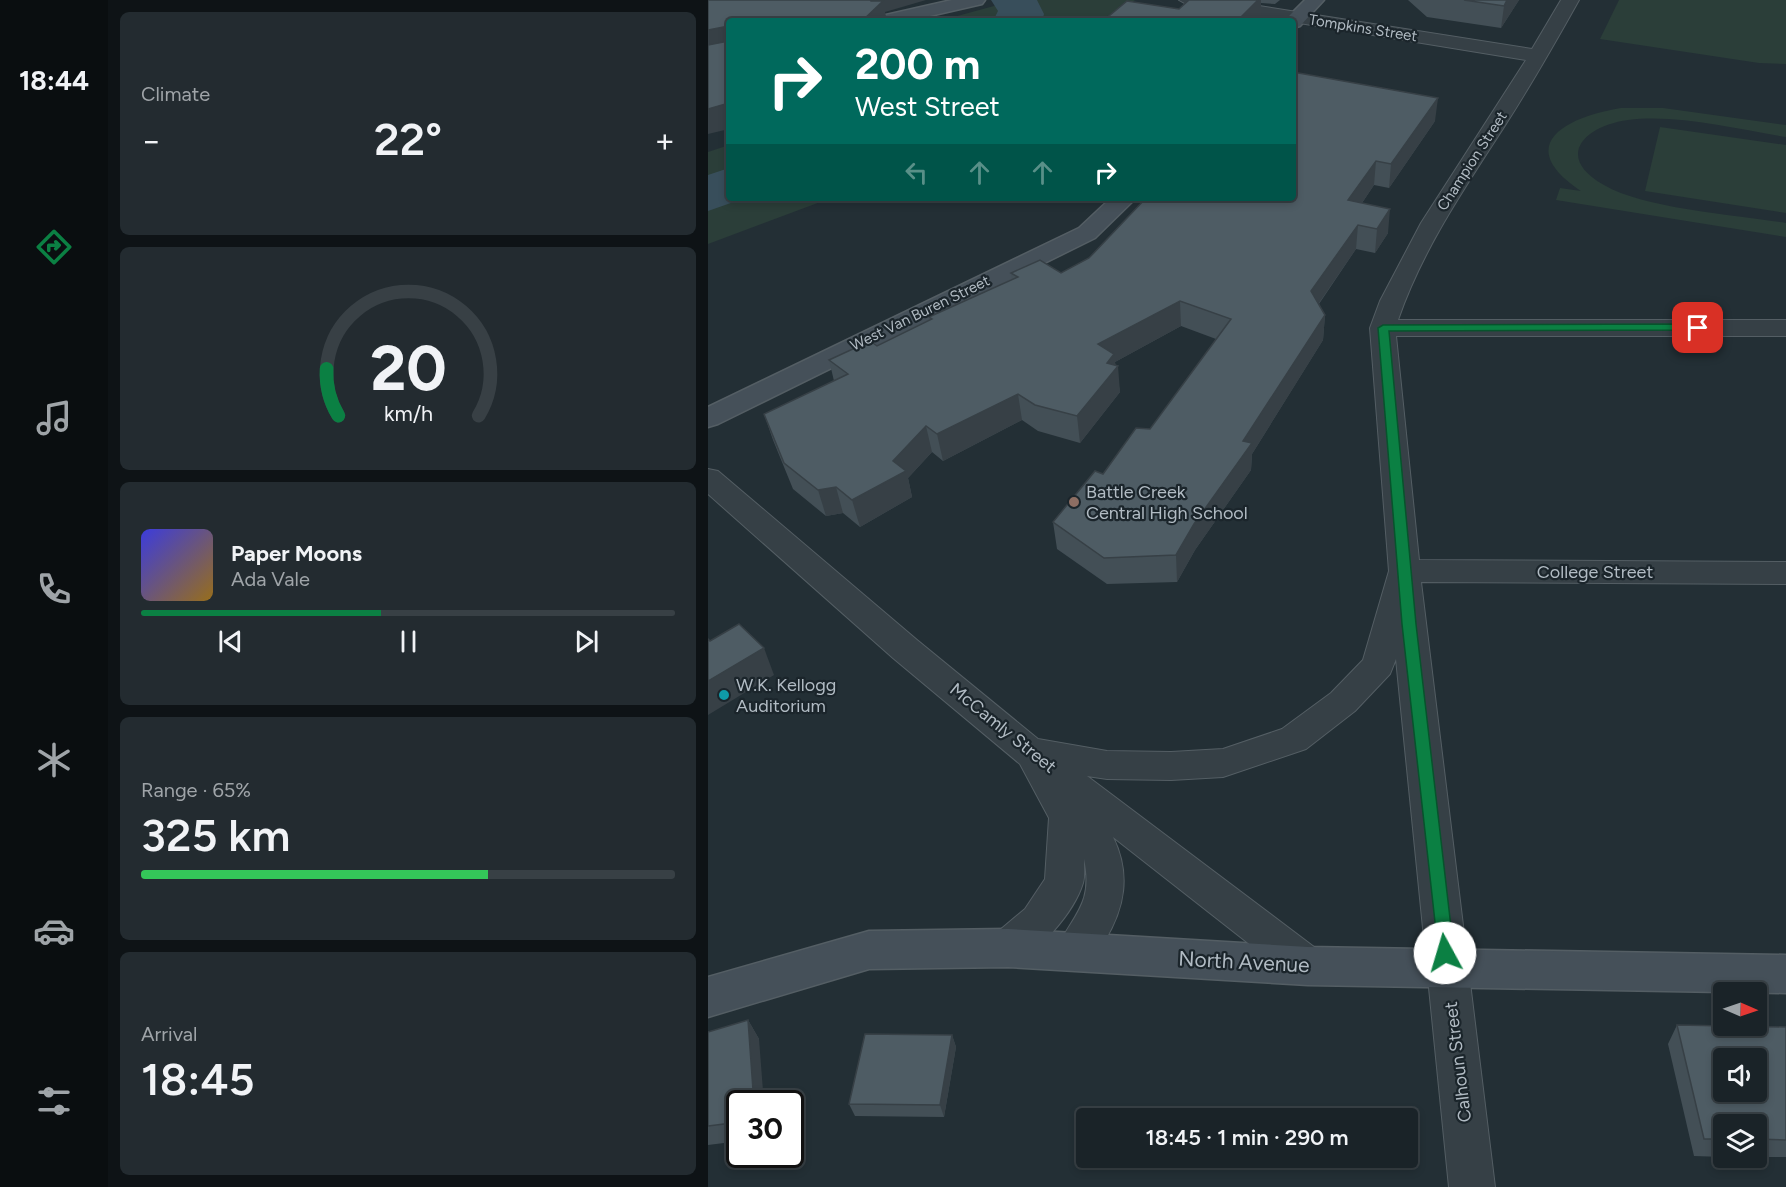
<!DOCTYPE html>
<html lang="en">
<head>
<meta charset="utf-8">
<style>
	:root { --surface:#1a2328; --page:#232b30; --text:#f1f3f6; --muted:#9fa4a8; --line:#384045; --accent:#0b8043 }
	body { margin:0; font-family:Figtree,sans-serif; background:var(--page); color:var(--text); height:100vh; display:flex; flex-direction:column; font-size:22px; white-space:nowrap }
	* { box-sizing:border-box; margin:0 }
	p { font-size:20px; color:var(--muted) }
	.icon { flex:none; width:33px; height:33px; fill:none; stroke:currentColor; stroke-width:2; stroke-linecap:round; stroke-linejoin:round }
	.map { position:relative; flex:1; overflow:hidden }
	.details { display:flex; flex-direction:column; gap:12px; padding:12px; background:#0e1316; width:600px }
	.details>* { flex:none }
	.guide { position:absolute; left:18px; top:18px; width:570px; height:183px; border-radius:6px; box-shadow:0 3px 9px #0003,0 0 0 2px var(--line); background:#00695c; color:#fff; overflow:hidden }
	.needle { width:39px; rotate:92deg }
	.controls { position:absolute; left:1005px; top:982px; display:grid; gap:12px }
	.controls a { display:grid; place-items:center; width:54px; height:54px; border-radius:6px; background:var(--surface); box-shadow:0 3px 9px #0003,0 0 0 2px var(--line); font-size:30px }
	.speed { position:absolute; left:18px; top:1090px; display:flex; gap:12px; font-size:30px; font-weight:700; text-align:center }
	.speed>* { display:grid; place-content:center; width:78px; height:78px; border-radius:50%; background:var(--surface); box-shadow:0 3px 9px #0003,0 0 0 2px var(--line); line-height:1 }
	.speed .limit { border:3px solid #111; border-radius:9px; background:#fff; color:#111 }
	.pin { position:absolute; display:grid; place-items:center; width:51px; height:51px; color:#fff; margin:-26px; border-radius:12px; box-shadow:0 3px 9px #0006 }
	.me { position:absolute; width:66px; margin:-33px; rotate:354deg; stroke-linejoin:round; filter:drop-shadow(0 0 4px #0008) }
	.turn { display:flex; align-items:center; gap:21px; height:126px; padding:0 30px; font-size:27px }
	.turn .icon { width:78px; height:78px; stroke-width:2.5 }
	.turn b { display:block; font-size:42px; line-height:51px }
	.lanes { display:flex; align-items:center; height:57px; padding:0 30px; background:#0003; justify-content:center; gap:30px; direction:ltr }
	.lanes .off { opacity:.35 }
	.big { font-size:45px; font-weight:600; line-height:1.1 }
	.details .tile { flex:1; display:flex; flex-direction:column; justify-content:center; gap:9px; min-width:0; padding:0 21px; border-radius:9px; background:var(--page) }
	.details .dial { align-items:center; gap:0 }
	.dial svg { height:156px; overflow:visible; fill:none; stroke:var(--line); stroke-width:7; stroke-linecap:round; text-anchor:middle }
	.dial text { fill:var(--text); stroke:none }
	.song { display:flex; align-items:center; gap:18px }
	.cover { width:72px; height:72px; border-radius:9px; background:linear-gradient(135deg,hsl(240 70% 55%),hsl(40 70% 35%)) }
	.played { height:6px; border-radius:3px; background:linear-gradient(90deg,var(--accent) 45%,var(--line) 45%) }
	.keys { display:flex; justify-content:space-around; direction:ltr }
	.heat { display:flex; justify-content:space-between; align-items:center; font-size:33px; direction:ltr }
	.charge { height:9px; border-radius:4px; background:linear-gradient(90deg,#34c759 65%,var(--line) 0) }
	.trip { position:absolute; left:368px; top:1108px; width:342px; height:60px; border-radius:6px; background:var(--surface); box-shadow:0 3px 9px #0003,0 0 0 2px var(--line); font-weight:600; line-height:60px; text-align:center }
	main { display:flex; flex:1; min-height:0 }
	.dock { display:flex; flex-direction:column; width:108px; justify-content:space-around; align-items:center; background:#0a0e10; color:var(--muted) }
	.dock .icon { width:42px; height:42px }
	.dock .selected { color:var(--accent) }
	.dock b { font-size:27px; color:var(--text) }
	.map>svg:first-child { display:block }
</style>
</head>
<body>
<main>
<nav class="dock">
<b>18:44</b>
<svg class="icon selected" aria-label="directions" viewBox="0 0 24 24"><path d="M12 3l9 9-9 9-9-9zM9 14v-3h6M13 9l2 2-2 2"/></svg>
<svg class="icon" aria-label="music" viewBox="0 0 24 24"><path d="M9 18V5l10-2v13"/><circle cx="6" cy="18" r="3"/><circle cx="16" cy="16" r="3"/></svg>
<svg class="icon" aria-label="phone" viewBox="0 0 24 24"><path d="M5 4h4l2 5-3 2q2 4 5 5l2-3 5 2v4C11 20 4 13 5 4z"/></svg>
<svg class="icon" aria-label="climate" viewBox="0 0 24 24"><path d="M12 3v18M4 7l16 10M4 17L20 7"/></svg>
<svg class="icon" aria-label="car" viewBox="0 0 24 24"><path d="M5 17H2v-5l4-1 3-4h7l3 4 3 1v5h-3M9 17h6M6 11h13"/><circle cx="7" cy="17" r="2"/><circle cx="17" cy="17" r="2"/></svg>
<svg class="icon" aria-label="filters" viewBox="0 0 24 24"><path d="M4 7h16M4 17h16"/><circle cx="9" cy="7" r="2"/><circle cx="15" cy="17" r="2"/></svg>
</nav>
<section class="details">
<div class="tile"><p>Climate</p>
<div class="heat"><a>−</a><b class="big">22°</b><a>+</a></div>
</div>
<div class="tile dial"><svg viewBox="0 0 100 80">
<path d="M14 69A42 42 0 1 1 86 69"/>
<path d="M14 69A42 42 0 0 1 8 45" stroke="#0b8043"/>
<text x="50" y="56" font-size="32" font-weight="700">20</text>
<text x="50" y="72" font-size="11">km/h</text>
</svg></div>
<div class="tile">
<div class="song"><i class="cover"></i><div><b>Paper Moons</b><p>Ada Vale</p></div></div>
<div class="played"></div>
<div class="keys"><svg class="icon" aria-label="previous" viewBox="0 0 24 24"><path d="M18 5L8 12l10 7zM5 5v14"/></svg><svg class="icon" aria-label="pause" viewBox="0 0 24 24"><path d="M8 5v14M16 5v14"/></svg><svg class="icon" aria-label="next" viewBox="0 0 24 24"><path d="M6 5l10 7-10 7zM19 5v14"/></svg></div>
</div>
<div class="tile"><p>Range · 65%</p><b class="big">325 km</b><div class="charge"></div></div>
<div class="tile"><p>Arrival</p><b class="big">18:45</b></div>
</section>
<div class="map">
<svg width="1078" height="1187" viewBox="0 0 1078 1187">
	<rect width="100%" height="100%" fill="#232f35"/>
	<!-- green -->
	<g fill="#2b3e39">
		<path d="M 308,0 L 427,0 L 401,21 L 231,21 Z"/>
		<path d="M 911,0 L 1078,0 L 1078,64 L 1051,63 L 892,39 Z"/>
		<path d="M 913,108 L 955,108 L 1078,125 L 1078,137 C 1027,129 971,114 920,120 C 876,126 846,157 896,185 C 937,209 1029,215 1078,223 L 1078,237 L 848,200 L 852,188 L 873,191 C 804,145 858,117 913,108 Z"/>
		<path d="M 952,127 L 1078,145 L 1078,213 L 937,191 Z"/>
		<path d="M 21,145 L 21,198 L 123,198 L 0,244 L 0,152 Z"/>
	</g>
	<!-- water -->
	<g fill="#384e5b">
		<path d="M 283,0 L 329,0 L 336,14 L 334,21 L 285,21 L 290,11 Z"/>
		<path d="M 21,168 L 21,198 L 37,198 L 0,211 L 0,175 Z"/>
	</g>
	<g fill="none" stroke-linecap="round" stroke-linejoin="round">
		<!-- street casing -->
		<g stroke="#545e64" stroke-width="2">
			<path id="street" d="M 471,0 L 513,0 L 824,49 L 853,0 L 871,0 C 847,43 823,85 796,127 C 756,189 714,250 690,320 L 1078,320 L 1078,336 L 688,336 L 711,560 L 1078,562 L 1078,584 L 713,582 L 787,1187 L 741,1187 L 688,659 L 682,674 L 647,711 L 598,749 L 515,777 L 463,780 L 399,779 L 379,776 L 614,953 L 620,966 L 614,979 L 600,984 L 586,979 L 405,837 C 423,874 417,908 396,942 C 387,956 382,964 367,970 L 353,965 L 347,952 C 364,915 386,905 376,859 C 376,867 377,876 375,883 C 366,913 329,955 300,966 L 286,961 L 280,948 L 286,935 L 317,909 L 337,879 L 341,818 L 312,764 L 185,658 L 0,494 L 0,469 L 10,471 L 209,640 L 330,739 L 399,751 L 463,752 L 515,749 L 574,729 L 623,693 L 655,660 L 681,571 L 662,328 L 672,301 L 713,223 L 818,60 L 480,5 Z"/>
		</g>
		<!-- secondary casing -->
		<g stroke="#545e64" stroke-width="3">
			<g id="secondary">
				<path d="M 244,0 L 277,0 L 274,4 L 200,21 L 167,21 L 169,17 Z"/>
				<path d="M 597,0 L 616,0 L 592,26 L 585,28 L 585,21 L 576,21 Z"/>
				<path d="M 403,198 L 428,198 L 387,238 L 10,424 L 0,427 L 0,407 L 371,228 Z"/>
				<path d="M 300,929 L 600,947 L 1078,955 L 1078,993 L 600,985 L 300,967 L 161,969 L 0,1017 L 0,977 L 161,931 Z"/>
			</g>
		</g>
		<!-- street -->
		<use href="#street" fill="#364046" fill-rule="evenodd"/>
		<!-- secondary -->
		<use href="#secondary" fill="#455059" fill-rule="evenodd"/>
	</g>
	<!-- wall -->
	<g fill="#434f56">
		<path d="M 481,0 L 572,0 L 567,4 L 553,3 L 553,19 L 551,21 L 395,21 L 471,9 Z"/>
		<path d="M 700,0 L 811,0 L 793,28 L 719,17 Z"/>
		<path d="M 727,121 L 681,188 L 666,185 L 654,203 L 680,233 L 667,253 L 648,249 L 611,304 L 617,315 L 615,340 L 544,454 L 543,470 L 487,550 L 469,582 L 399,584 L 349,549 L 345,522 L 442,429 L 508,339 L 473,326 L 407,362 L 412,392 L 372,443 L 330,431 L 314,420 L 235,461 L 224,452 L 200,478 L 204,497 L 152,527 L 135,513 L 118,516 L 85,489 L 65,440 L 56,414 L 126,381 L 121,360 L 169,346 L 221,320 L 221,317 L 304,280 L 303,273 L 353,273 Z"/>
		<path d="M 40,1020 L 51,1039 L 32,1104 L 32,1141 L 0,1145 L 0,1032 Z"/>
		<path d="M 969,1025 L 1078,1027 L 1078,1157 L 1048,1157 L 1048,1125 L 1016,1125 L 1016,1157 L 986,1156 L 960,1044 Z"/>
		<path d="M 244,1035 L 248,1047 L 236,1117 L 147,1116 L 141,1104 Z"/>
	</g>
	<!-- shaded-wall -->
	<g fill="#374046">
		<path d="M 161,0 L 218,0 L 177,12 L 179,21 L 154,21 Z"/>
		<path d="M 550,0 L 553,0 L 553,19 L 551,21 L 529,21 Z"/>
		<path d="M 799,0 L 811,0 L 793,28 L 796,6 Z"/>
		<path d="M 16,27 L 21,44 L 0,54 L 0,30 Z"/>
		<path d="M 730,98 L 727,121 L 681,188 L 683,164 Z"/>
		<path d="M 21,103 L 21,129 L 0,134 L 0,109 Z"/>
		<path d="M 668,161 L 666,185 L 639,225 L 640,200 Z"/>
		<path d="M 682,209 L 680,233 L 667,253 L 669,229 Z"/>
		<path d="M 650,225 L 648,249 L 602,316 L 603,291 Z"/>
		<path d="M 472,301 L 473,326 L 407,362 L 407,369 L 410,366 L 412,392 L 372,443 L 369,416 L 390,344 Z"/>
		<path d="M 617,315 L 615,340 L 544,454 L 543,470 L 487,550 L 469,582 L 468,555 L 535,441 Z"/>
		<path d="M 310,394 L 314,420 L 235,461 L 229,434 Z"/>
		<path d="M 218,426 L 224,452 L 200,478 L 204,497 L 152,527 L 144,500 Z"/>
		<path d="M 128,487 L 135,513 L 118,516 L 110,490 Z"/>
		<path d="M 56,648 L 66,675 L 0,715 L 0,681 Z"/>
		<path d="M 40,1020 L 51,1039 L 56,1104 L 46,1104 Z"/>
		<path d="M 244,1035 L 248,1047 L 236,1117 L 232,1105 Z"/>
	</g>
	<!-- building -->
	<g fill="#4e5c64" stroke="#374046" stroke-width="1.5" fill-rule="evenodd">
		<path d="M 0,0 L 162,0 L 163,1 L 175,1 L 154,21 L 21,21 L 21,103 L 0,109 L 0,45 L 16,42 L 16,27 L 0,30 Z"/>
		<path d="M 481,0 L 550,0 L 529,21 L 395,21 L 419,1 L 471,9 Z"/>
		<path d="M 756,0 L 799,0 L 796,6 Z"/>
		<path d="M 585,72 L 730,98 L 683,164 L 668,161 L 640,200 L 682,209 L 669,229 L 650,225 L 603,291 L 617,315 L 535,441 L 544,443 L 486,524 L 468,555 L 396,558 L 345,522 L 387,471 L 395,474 L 428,428 L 442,429 L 523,319 L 472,301 L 390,344 L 406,354 L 399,363 L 410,366 L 369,416 L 327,405 L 310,394 L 229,434 L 218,426 L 185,461 L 198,471 L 144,500 L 128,487 L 110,490 L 76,463 L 56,414 L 140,374 L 121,360 L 162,341 L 169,346 L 224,319 L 221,317 L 310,277 L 303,273 L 332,260 L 353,273 L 381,258 L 438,198 L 585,198 Z"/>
		<path d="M 31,624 L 56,648 L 0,681 L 0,639 L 2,641 Z"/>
		<path d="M 40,1020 L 46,1104 L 32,1104 L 32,1122 L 0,1126 L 0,1032 Z"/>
		<path d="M 969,1025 L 1078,1027 L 1078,1140 L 1048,1139 L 1048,1125 L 1016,1125 L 1016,1139 L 996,1139 ZM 1016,1059 L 1048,1059 L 1048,1092 L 1016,1092 Z"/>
		<path d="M 157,1034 L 244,1035 L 232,1105 L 141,1104 Z"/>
	</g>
	<!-- route -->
	<path fill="#0b8043" stroke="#07532c" stroke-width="1.5" d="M 990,324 L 994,325 L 994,330 L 681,331 L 708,624 L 746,953 L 743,958 L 737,961 L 731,958 L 694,624 L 670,328 L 675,325 Z"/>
	<!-- markers -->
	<circle fill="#8d6e63" stroke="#1b252b" stroke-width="2" cx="366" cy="502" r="6"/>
	<circle fill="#0f9aa8" stroke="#1b252b" stroke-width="2" cx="16" cy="695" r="6"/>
	<g text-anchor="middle" stroke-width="4.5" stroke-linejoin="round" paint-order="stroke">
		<!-- far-street labels -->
		<g font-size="15" fill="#b1bbc3" stroke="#1b252b">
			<text transform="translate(655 28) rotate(9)" y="5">Tompkins Street</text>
			<text transform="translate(764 161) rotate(-57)" y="5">Champion Street</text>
			<text transform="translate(212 313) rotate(-26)" y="5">West Van Buren Street</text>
		</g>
		<!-- poi labels -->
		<g font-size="18" fill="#b1bbc3" stroke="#1b252b" text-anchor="start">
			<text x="378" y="498">Battle Creek<tspan x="378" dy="21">Central High School</tspan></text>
			<text x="28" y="691">W.K. Kellogg<tspan x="28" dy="21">Auditorium</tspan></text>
		</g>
		<!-- street labels -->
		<g font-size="18" fill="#b1bbc3" stroke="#1b252b">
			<text x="887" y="578">College Street</text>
			<text transform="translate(295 728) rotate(39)" y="6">McCamly Street</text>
			<text transform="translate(750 1062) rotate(-97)" y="6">Calhoun Street</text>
		</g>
		<!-- near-street labels -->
		<g font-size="21" fill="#b1bbc3" stroke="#1b252b">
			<text transform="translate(536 962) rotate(3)" y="7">North Avenue</text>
		</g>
	</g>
</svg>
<div class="controls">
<a><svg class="needle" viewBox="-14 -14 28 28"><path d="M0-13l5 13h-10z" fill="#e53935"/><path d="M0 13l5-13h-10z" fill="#9fa4a8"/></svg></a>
<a><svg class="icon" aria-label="sound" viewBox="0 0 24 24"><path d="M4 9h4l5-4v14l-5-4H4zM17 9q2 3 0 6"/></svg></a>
<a><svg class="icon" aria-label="layers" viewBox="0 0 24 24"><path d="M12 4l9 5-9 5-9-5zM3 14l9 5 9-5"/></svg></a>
</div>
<div class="speed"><div class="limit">30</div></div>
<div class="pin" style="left:990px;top:328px;background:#d93025"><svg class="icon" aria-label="arrive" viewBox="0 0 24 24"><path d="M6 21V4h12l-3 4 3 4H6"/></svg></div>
<svg class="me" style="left:737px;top:953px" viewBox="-20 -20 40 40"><circle r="19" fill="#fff"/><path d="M0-13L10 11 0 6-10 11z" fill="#0b8043"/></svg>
<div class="trip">18:45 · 1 min · 290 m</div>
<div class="guide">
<div class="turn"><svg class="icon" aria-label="right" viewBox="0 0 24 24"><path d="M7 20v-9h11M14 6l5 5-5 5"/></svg><div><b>200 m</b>West Street</div></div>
<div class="lanes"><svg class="icon off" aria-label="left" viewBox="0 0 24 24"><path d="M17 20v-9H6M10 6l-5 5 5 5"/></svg><svg class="icon off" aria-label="ahead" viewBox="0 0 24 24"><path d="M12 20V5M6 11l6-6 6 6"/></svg><svg class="icon off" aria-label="ahead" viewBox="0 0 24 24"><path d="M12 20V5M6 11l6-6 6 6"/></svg><svg class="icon" aria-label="right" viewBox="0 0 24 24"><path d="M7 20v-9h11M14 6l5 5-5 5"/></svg></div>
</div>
</div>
</main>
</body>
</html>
